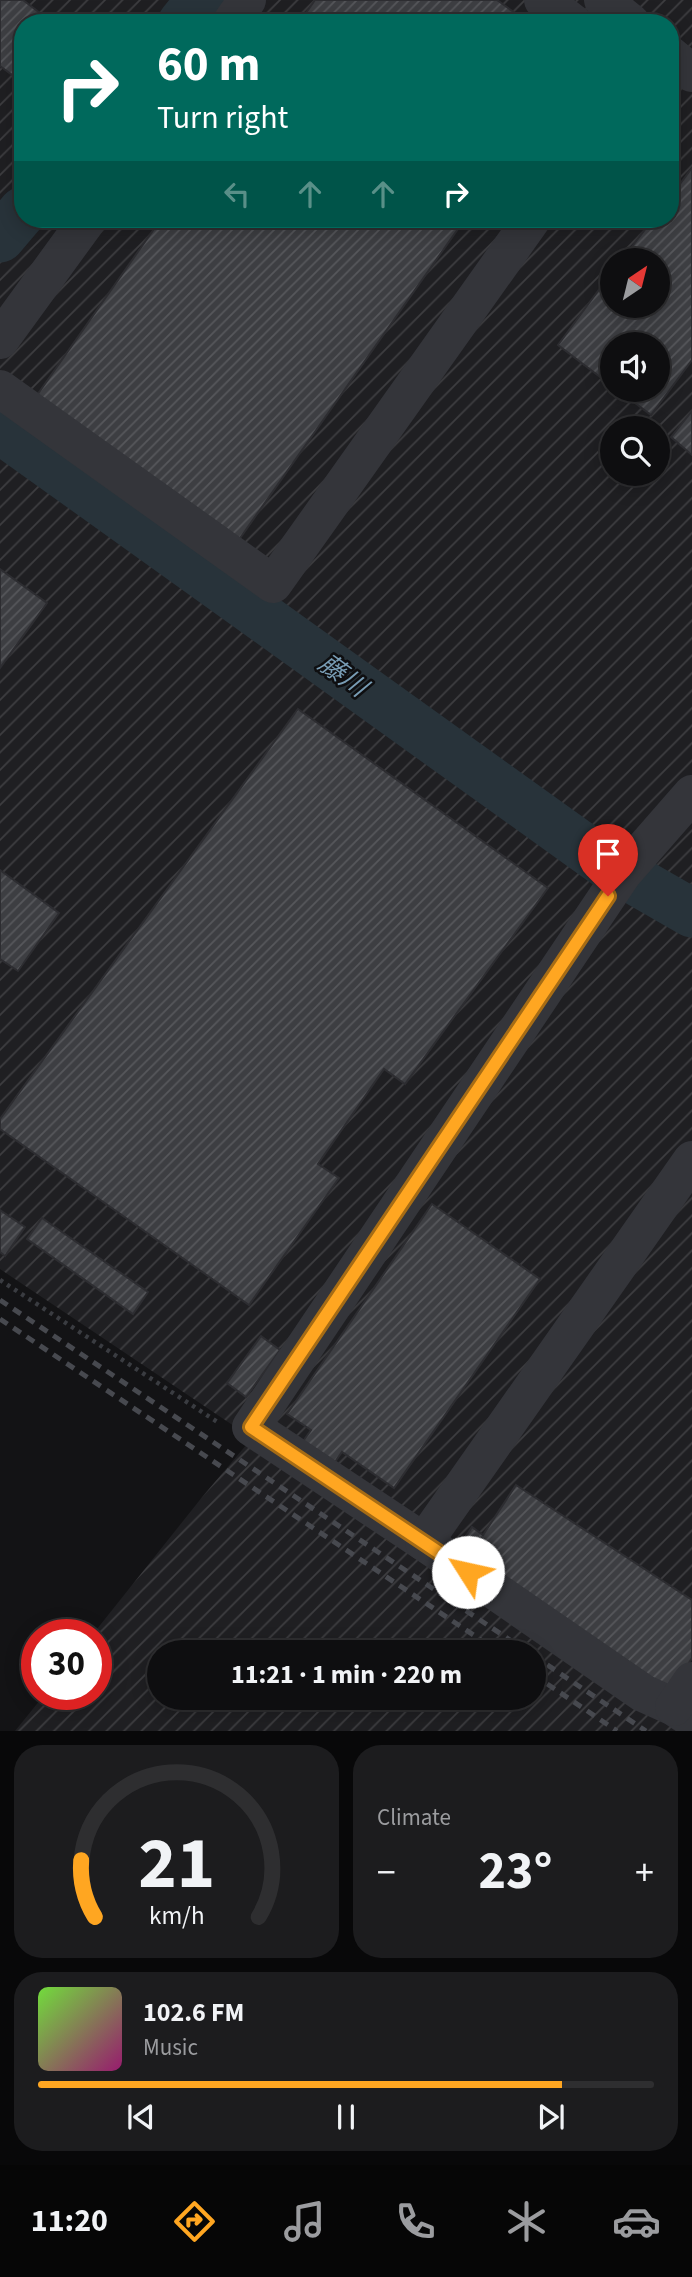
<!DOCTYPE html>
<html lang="en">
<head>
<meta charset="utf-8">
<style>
	:root { --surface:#0e0e10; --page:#1c1c1e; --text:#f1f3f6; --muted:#9b9c9f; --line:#2e2e30; --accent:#ffa621 }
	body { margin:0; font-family:"Source Sans 3","Noto Sans JP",sans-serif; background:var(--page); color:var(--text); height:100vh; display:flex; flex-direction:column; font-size:26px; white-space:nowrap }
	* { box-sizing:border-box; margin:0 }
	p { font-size:23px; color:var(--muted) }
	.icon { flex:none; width:38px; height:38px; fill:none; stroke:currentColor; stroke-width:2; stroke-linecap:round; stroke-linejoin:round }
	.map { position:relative; height:1731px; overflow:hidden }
	.side { display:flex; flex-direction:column; gap:14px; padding:14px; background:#080809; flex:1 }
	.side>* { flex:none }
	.banner { position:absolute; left:14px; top:14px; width:665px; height:214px; border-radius:28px; box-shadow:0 4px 18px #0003,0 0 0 2px var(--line); background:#00695c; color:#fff; overflow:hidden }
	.needle { width:46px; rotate:35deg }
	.tools { position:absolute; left:600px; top:248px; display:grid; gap:14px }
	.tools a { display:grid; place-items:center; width:70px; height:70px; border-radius:50%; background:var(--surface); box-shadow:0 4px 18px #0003,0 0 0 2px var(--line); font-size:35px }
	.speed { position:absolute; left:21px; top:1619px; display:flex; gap:14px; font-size:35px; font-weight:700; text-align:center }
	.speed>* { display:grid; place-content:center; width:91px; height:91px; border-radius:50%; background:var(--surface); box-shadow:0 4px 18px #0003,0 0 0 2px var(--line); line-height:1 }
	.speed .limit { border:10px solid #d22; background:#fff; color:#111 }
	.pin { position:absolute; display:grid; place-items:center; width:60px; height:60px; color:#fff; margin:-72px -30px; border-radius:50% 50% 50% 0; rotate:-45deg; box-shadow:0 0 7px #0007 }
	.pin .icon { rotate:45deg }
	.me { position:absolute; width:77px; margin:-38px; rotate:305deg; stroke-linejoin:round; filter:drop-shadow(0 0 5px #0008) }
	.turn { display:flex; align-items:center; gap:24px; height:147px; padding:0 28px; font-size:32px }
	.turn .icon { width:91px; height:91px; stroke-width:2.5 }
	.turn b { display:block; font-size:49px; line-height:60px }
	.lanes { display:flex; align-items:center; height:66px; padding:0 28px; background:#0003; justify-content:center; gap:35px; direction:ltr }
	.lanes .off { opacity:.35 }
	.big { font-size:52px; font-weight:700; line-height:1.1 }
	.side .card { flex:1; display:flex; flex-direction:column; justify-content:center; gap:10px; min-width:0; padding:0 24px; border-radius:28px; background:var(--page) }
	.side .dial { align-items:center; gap:0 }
	.dial svg { height:182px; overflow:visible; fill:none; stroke:var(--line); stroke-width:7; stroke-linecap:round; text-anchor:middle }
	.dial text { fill:var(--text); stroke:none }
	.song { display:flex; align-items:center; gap:21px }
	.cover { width:84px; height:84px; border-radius:10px; background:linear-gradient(135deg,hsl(100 70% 55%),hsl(320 70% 35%)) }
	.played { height:7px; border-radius:4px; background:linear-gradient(90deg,var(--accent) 85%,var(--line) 85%) }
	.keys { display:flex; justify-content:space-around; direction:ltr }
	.heat { display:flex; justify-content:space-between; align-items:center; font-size:38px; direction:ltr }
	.side .tiles { flex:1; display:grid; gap:14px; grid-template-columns:1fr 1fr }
	.card:last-child { grid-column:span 2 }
	.trip { position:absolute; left:147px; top:1640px; width:399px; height:70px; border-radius:35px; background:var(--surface); box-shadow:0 4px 18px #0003,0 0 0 2px var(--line); font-weight:700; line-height:70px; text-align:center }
	.tab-bar { display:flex; height:112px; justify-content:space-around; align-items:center; background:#060606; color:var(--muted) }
	.tab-bar .icon { width:49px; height:49px }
	.tab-bar .active { color:var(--accent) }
	.tab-bar b { font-size:32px; color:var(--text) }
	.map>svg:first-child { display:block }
</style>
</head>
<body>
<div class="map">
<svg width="692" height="1731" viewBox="0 0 692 1731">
	<defs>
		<pattern id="industrial-furrows" width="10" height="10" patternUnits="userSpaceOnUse" patternTransform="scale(1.75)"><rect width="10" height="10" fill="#1f1f22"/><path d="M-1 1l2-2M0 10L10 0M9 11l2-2" fill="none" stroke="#3d3d40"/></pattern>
		<pattern id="building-hatch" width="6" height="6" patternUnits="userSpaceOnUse" patternTransform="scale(1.75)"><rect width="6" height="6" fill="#3d3e42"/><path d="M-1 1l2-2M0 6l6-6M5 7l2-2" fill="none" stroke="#56575b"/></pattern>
	</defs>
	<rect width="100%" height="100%" fill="#131315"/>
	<!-- industrial -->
	<g fill="url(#industrial-furrows)" fill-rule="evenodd">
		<path d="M 0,0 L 692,0 L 692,779 L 234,1426 L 0,1269 ZM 23,23 L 670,23 L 670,219 L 23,219 ZM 612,261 L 658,261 L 658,306 L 612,306 ZM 612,345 L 658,345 L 658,390 L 612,390 ZM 612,429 L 658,429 L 658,474 L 612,474 Z"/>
		<path d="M 692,817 L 692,1731 L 15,1731 L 45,1694 L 96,1694 L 96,1634 L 93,1634 L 203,1496 L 259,1430 L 644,871 ZM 159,1652 L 534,1652 L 534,1698 L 159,1698 Z"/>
	</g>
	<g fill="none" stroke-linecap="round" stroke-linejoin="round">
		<!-- river -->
		<g stroke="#28333a" stroke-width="49">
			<path d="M 182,23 L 201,0"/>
			<path d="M 0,238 L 23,211"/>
			<path d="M 0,429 L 605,863 L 692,913"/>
		</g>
	</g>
	<!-- building -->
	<g fill="url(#building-hatch)" stroke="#2d2d31" stroke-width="2">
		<path d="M 0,0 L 23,0 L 53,23 L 23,23 L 23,83 L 0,66 Z"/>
		<path d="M 315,0 L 497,0 L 529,23 L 299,23 Z"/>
		<path d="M 692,168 L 692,360 L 651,415 L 618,390 L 658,390 L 658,345 L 612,345 L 612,386 L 558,345 L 612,272 L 612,306 L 658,306 L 658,261 L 621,261 L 653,219 L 670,219 L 670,197 Z"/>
		<path d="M 161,219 L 465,219 L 238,541 L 35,398 Z"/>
		<path d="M 692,411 L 692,455 L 671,437 Z"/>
		<path d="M 0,569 L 47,603 L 0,668 Z"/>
		<path d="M 298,709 L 548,888 L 405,1084 L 384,1069 L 318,1164 L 339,1178 L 249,1305 L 0,1129 L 0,1119 Z"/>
		<path d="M 0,870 L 59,913 L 18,971 L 0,959 Z"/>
		<path d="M 432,1204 L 540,1279 L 394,1488 L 342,1452 L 330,1469 L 299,1447 L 311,1430 L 287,1414 Z"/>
		<path d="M 0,1210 L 25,1227 L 5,1256 L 0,1252 Z"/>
		<path d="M 42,1218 L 148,1292 L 133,1314 L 27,1239 Z"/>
		<path d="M 261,1336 L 280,1350 L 246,1397 L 227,1383 Z"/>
		<path d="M 516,1485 L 692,1600 L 692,1658 L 668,1694 L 454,1554 L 472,1527 L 483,1535 Z"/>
	</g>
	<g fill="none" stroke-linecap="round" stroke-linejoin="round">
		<!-- path -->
		<path stroke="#3a3c41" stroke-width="4.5" stroke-dasharray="3.5 5" stroke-linecap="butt" d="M 0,1280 L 219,1423"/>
		<!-- minor -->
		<g stroke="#34353a" stroke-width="38">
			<path d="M 543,0 L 573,23"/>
			<path d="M 603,0 L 631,23"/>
			<path d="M 231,23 L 247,0"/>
			<path d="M 670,55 L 692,73"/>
			<path d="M 0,340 L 88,219"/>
			<path d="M 0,389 L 273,584 L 532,219"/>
			<path d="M 692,794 L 623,873 L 251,1427 L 424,1542 L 643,1693 L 674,1707 L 692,1719"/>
			<path d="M 424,1542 L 692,1160"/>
			<path d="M 674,1707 L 692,1681"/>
		</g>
		<!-- rail -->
		<g stroke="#47494f" stroke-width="5" stroke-dasharray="9 7" stroke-linecap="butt">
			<path d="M 0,1300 L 528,1652"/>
			<path d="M 0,1319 L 499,1652"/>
			<path d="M 534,1656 L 646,1731"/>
			<path d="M 534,1675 L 617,1731"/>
		</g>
	</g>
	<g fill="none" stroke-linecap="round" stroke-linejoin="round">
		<!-- route casing -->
		<g stroke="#a66c15" stroke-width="18">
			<path id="route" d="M 468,1572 L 251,1427 L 608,896"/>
		</g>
		<!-- route -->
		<use href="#route" stroke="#ffa621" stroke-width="12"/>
	</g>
	<g text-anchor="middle" stroke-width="5" stroke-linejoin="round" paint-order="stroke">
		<!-- water labels -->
		<g font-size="26" font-style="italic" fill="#789cb4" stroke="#0e0e10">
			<text transform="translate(343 675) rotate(36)" y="9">藤川</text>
		</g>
	</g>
</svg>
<div class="tools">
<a><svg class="needle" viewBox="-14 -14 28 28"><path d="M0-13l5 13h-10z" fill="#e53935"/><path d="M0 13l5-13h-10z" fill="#9b9c9f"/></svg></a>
<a><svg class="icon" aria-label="sound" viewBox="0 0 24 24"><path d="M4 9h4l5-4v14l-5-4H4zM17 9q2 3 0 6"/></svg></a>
<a><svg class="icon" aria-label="search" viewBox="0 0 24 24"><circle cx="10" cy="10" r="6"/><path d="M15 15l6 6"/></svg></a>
</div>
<div class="speed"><div class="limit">30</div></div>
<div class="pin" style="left:608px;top:896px;background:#d93025"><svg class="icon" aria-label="arrive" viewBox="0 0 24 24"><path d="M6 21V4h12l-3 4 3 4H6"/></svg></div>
<svg class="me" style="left:468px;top:1572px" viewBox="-20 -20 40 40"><circle r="19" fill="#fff"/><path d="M0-13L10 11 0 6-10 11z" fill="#ffa621"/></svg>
<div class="trip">11:21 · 1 min · 220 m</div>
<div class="banner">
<div class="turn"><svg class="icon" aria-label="right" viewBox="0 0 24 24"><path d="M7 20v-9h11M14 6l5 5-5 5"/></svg><div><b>60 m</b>Turn right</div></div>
<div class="lanes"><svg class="icon off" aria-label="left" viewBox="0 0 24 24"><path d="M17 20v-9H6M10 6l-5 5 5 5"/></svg><svg class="icon off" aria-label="ahead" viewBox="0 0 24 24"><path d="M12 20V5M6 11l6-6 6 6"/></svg><svg class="icon off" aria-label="ahead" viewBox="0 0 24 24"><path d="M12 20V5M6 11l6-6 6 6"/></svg><svg class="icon" aria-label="right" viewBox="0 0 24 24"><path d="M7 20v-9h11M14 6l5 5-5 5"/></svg></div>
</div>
</div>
<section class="side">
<div class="tiles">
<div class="card dial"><svg viewBox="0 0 100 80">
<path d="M14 69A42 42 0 1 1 86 69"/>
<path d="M14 69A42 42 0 0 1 8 44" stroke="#ffa621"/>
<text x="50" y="56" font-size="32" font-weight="700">21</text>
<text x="50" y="72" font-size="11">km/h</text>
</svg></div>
<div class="card"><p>Climate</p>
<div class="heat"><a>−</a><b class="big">23°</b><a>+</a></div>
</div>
<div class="card">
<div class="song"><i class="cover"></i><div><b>102.6 FM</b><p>Music</p></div></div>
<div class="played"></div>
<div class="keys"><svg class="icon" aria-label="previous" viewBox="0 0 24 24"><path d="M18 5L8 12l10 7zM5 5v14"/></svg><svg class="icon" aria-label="pause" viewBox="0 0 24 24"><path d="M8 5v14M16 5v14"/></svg><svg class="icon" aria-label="next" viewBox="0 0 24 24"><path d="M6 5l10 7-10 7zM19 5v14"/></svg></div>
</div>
</div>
</section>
<nav class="tab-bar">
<b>11:20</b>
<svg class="icon active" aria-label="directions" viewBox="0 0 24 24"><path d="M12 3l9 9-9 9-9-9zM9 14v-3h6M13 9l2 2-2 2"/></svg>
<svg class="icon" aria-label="music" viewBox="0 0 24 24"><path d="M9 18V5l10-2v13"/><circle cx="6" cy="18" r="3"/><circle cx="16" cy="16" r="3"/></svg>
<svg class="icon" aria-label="phone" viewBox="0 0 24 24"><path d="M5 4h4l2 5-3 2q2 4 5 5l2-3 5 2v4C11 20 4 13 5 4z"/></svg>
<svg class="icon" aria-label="climate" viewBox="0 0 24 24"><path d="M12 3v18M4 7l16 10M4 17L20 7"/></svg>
<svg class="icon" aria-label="car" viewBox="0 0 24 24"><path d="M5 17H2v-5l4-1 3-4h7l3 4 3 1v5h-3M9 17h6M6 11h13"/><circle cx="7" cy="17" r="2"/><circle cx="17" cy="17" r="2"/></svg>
</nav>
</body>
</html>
